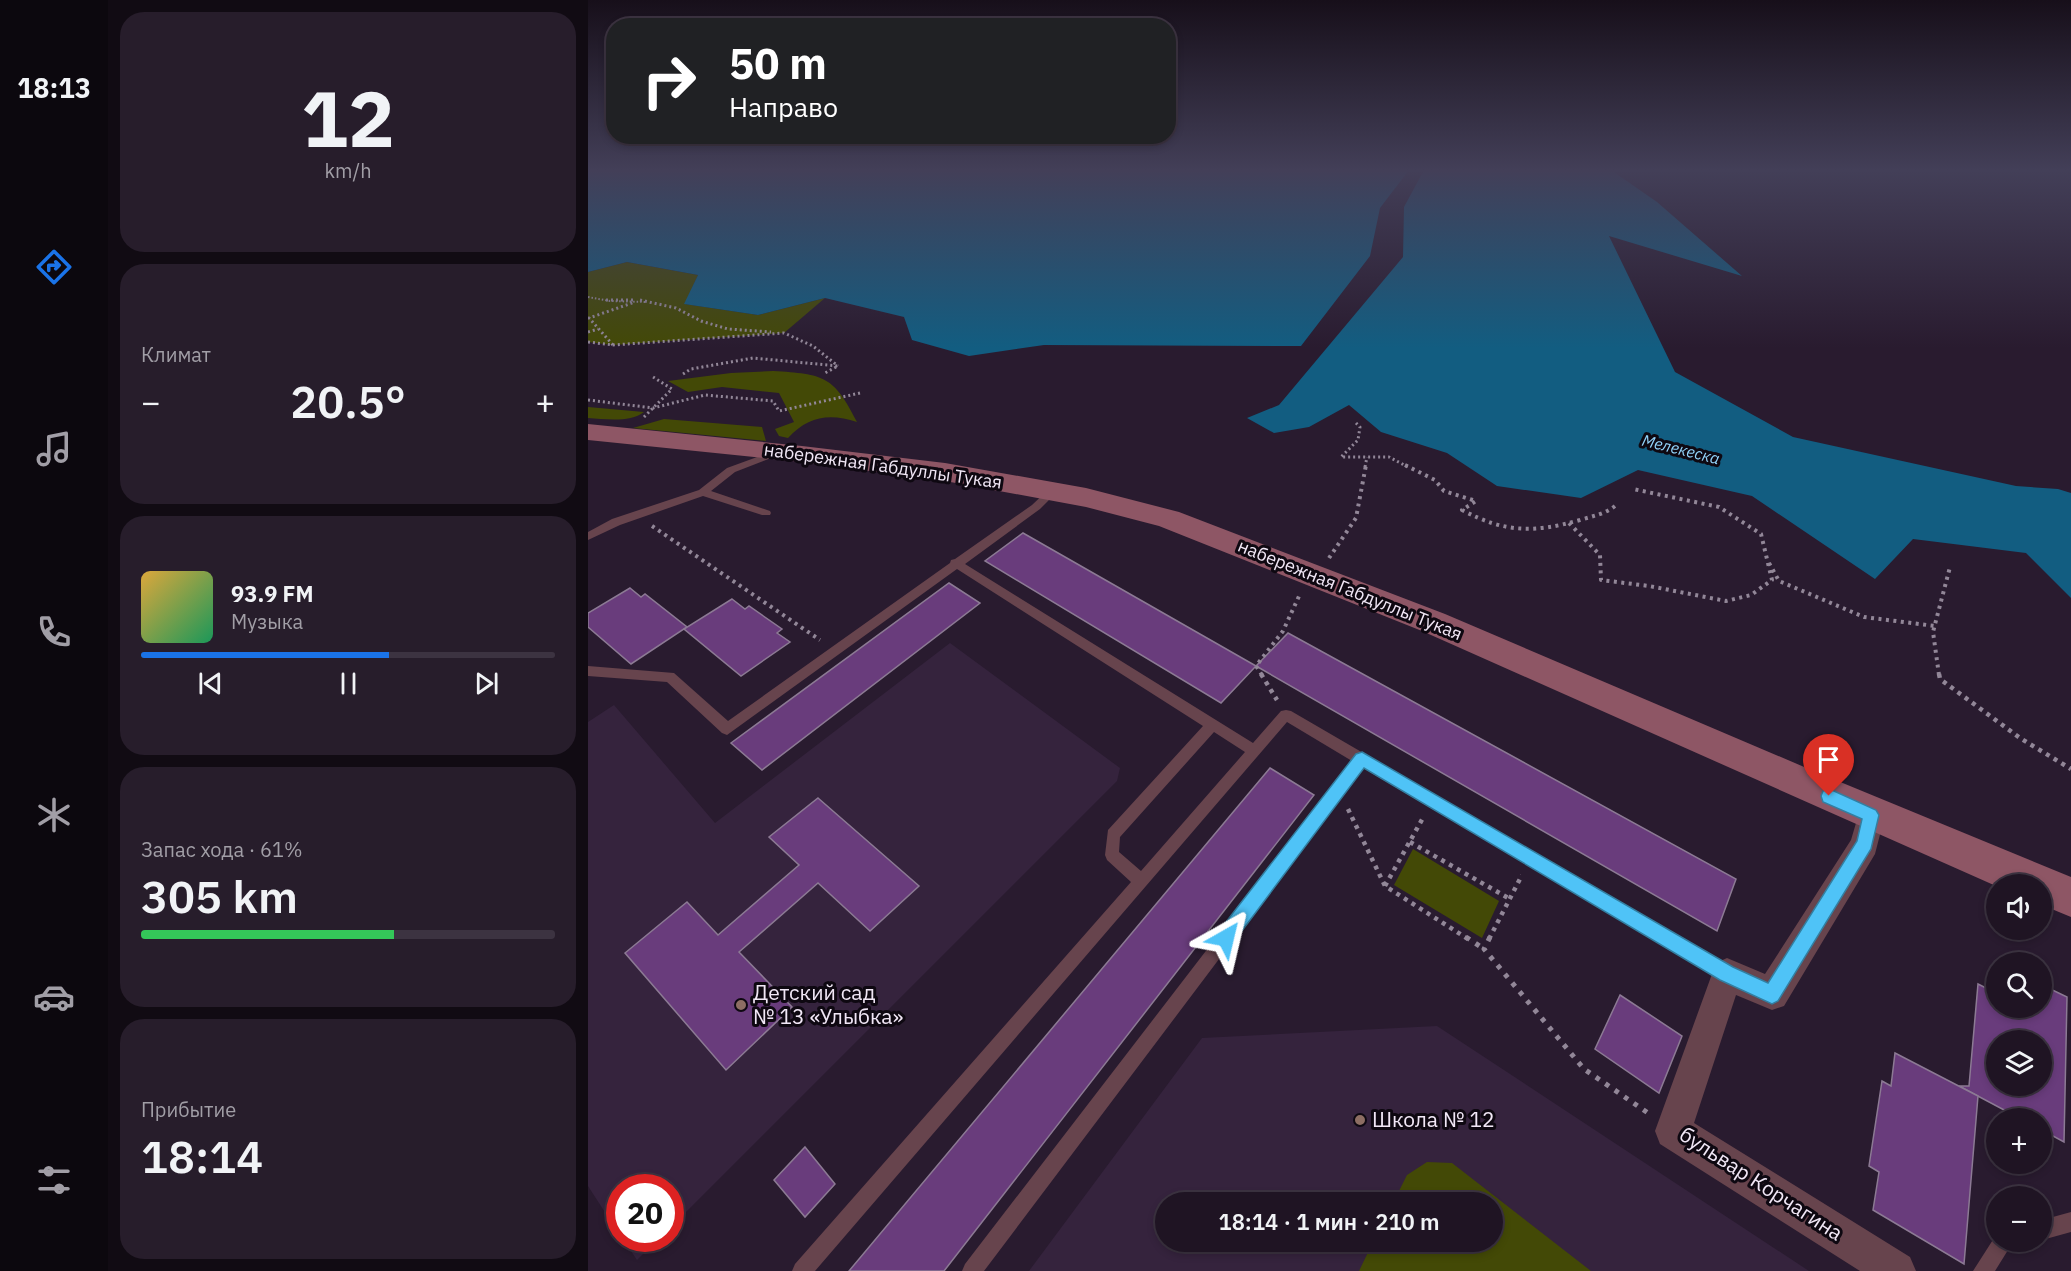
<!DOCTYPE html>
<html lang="ru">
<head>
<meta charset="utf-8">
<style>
	:root { --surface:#1f1423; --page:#271d2b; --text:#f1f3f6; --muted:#a19ea6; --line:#3c3341; --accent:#1a73e8 }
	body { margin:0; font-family:"IBM Plex Sans",sans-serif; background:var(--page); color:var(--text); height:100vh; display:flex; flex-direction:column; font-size:22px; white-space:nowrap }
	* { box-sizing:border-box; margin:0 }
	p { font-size:20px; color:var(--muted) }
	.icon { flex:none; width:33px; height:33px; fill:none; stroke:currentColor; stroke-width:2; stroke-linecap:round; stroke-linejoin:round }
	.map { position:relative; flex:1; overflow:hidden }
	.panel { display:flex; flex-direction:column; gap:12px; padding:12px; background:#110b13; width:480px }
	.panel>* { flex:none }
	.guide { position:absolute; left:18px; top:18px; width:570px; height:126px; border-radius:24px; box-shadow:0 3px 9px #0003,0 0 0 2px var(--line); background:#202124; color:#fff; overflow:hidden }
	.buttons { position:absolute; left:1398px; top:874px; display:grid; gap:12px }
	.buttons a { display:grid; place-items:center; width:66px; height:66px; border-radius:50%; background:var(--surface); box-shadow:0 3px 9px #0003,0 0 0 2px var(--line); font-size:30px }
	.speed { position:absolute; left:18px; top:1174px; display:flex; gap:12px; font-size:30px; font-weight:700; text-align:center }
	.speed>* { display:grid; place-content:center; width:78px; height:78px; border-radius:50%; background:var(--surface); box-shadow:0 3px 9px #0003,0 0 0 2px var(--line); line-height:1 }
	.speed .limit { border:9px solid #d22; background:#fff; color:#111 }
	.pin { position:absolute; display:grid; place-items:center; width:51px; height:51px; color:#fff; margin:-62px -26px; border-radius:50% 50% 50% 0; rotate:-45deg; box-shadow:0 0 6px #0007 }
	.pin .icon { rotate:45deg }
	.me { position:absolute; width:66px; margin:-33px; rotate:37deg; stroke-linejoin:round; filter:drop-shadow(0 0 4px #0008) }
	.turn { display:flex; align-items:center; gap:21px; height:126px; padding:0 24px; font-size:27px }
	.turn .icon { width:78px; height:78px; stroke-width:2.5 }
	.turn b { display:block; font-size:42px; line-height:51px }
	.big { font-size:45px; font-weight:600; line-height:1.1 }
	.panel .widget { flex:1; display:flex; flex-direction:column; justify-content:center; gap:9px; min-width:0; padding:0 21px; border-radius:24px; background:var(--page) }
	.panel .dial { align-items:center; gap:0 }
	.dial b { font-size:78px; line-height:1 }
	.song { display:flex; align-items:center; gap:18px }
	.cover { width:72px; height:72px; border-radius:9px; background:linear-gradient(135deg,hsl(40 70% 55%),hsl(150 70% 35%)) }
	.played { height:6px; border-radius:3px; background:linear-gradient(90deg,var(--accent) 60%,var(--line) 60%) }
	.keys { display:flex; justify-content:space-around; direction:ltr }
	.heat { display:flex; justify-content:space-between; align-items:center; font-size:33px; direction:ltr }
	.charge { height:9px; border-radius:4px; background:linear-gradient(90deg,#34c759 61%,var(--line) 0) }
	.trip { position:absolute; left:567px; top:1192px; width:348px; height:60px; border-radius:30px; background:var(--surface); box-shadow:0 3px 9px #0003,0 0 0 2px var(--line); font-weight:600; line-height:60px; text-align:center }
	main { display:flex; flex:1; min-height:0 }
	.menu { display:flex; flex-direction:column; width:108px; justify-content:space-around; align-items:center; background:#0c080e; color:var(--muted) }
	.menu .icon { width:42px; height:42px }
	.menu .active { color:var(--accent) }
	.menu b { font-size:27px; color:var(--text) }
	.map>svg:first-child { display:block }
</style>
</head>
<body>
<main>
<nav class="menu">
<b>18:13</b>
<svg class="icon active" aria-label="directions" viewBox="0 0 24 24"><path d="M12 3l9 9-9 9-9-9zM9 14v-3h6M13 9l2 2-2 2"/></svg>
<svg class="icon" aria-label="music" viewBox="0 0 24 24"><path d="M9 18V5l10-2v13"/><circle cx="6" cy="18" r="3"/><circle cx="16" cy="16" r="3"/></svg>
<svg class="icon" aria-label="phone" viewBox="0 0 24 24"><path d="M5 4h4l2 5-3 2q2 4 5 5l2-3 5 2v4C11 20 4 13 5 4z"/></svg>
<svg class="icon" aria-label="climate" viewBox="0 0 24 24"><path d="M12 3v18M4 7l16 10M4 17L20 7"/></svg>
<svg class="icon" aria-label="car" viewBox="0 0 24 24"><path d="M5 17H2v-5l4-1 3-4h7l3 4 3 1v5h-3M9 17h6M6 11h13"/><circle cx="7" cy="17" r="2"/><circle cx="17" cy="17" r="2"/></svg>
<svg class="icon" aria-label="filters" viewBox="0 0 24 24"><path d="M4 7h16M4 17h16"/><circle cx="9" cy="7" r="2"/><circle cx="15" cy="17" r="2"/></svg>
</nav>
<section class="panel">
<div class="widget dial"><b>12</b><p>km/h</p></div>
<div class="widget"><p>Климат</p>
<div class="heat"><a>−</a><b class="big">20.5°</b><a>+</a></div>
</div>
<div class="widget">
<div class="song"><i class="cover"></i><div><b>93.9 FM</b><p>Музыка</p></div></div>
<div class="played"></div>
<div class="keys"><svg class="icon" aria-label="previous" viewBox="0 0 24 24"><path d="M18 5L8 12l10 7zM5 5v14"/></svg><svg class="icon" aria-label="pause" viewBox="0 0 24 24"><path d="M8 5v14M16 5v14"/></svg><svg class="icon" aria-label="next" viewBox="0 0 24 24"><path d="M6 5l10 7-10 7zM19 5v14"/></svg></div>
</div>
<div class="widget"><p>Запас хода · 61%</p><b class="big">305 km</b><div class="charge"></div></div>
<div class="widget"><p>Прибытие</p><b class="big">18:14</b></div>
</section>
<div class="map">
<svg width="1483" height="1271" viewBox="0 0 1483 1271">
	<rect width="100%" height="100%" fill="#291b2f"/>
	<!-- built -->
	<g fill="#35233d" fill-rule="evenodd">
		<path d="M 362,643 L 532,768 L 529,781 L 83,1227 L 82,1188 L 32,1188 L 31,1234 L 0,1186 L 0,722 L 26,705 L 127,823 Z"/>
		<path d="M 849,1026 L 1221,1271 L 441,1271 L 614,1038 ZM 578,1203 L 904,1203 L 904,1242 L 578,1242 Z"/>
		<path d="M 35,1239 L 70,1239 L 49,1260 Z"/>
	</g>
	<!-- green -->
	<g fill="#434906">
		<path d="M 39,262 L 110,275 L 97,304 L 170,315 L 237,298 L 196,333 L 25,345 L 0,342 L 0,272 Z"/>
		<path d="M 185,371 C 236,374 246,376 269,422 C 242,413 220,416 200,438 L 191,436 L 187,429 L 206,422 L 191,393 L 134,387 L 100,392 L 80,381 L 143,373 Z"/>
		<path d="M 0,407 L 56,412 C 42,423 17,419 0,418 Z"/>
		<path d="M 76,419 L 174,427 L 178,441 L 45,428 Z"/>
		<path d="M 825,849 L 911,901 L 894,938 L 806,885 Z"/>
		<path d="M 839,1162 L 864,1163 L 1003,1271 L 771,1271 L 785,1242 L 904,1242 L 904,1203 L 805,1203 L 819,1175 Z"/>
	</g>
	<!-- water -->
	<g fill="#125d81">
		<path d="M 0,170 L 821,170 L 792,208 L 782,256 L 713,346 L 456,345 L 381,356 L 324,340 L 316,317 L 237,298 L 170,315 L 96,304 L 110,275 L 39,262 L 0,272 Z"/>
		<path d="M 836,170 L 1023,170 L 1069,202 L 1154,276 L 1021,236 L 1087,372 L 1205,437 L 1428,486 L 1470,489 L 1483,493 L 1483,598 L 1438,553 L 1325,539 L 1287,579 L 1164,496 L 1050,470 L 993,498 L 909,486 L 859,453 L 793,432 L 761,405 L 721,427 L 686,433 L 659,418 L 691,405 L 815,257 L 816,207 Z"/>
	</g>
	<!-- building -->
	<g fill="#693c7c" stroke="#8c7a94" stroke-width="1.5" fill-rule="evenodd">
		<path d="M 435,533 L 668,666 L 633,703 L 397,561 Z"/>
		<path d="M 361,583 L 392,603 L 174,770 L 143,743 Z"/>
		<path d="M 42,588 L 53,597 L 57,594 L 99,627 L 43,664 L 0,627 L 0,613 Z"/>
		<path d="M 144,599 L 157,609 L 161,606 L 194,629 L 189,633 L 202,642 L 153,676 L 96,629 Z"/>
		<path d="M 700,633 L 1148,879 L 1129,931 L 668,666 Z"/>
		<path d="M 682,768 L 726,795 L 356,1271 L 261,1271 Z"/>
		<path d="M 230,798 L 331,886 L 282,931 L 230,883 L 151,952 L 204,1007 L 138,1070 L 37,953 L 99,902 L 130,935 L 211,865 L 181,837 Z"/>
		<path d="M 1390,984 L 1408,993 L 1408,1008 L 1454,1008 L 1454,985 L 1479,997 L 1476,1142 L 1454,1130 L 1454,1119 L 1433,1119 L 1371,1086 L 1381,1086 ZM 1408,1041 L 1454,1041 L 1454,1086 L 1408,1086 Z"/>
		<path d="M 1032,995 L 1094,1036 L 1071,1093 L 1007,1049 Z"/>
		<path d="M 1307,1053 L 1390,1096 L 1376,1264 L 1285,1210 L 1291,1172 L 1281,1166 L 1294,1081 L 1303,1086 Z"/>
		<path d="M 217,1147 L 247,1184 L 217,1217 L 186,1180 Z"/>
	</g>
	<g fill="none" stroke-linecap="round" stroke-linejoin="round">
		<!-- path-far4 -->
		<path stroke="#928798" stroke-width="2" stroke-dasharray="1.5 2" stroke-linecap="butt" d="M 0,297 L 22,301 L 59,302"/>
		<!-- path-far3 -->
		<g stroke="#928798" stroke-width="3" stroke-dasharray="2 3" stroke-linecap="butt">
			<path d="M 18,300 L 45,300"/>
			<path d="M 52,300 L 88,308 L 113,321 L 140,329 L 183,332"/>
			<path d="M 0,332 L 10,329"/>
			<path d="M 0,342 L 25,345 L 196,333 L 225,346 L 250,366"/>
			<path d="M 25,345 L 1,318 L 47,302"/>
			<path d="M 95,374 L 103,369 L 165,358 L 250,366 L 237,373"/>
			<path d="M 0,400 L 65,408 L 117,395 L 185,401 L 191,411 L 272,393"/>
			<path d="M 56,417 L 84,389 L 65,377"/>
			<path d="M 768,423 L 772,427 L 770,440 L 753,457 L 801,457 L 820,467"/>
			<path d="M 777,467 L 779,457"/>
		</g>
		<!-- path-far2 -->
		<g stroke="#928798" stroke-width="4" stroke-dasharray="3 4.5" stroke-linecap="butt">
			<path d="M 817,465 L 847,480 L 856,491 L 888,501 L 874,510 C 917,533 946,533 992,520 C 1005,516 1017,514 1027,506"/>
			<path d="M 981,523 L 1012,555 L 1013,580 L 1061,586 L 1138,601 L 1163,595 L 1184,580 L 1173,534 L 1131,507 L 1045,489"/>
			<path d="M 64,526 L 232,640"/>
			<path d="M 741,558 L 768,518 L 778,465"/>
			<path d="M 1181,563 L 1191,581 L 1276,617 L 1347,626"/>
			<path d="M 674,675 L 668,666 L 695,631 L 712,594"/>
			<path d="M 1351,675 L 1345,632 L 1362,567"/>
		</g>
		<!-- path-far1 -->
		<g stroke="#928798" stroke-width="4.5" stroke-dasharray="4 5" stroke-linecap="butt">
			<path d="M 673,674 L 689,700"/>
			<path d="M 1351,674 L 1352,679 L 1432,738 L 1483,769"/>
			<path d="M 760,809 L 797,886 L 880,939"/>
			<path d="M 822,842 L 922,899"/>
			<path d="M 797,886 L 836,816"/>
			<path d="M 901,939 L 934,875"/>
		</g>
		<!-- path -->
		<g stroke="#928798" stroke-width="5" stroke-dasharray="4.5 7" stroke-linecap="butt">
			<path d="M 878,937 L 896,949"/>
			<path d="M 902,937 L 896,949 L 996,1069 L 1060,1113"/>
		</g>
		<!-- service -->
		<g fill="#67444d" fill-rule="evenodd">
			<path d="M 188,450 L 193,453 L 191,455 L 147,472 L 123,491 L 182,511 L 183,513 L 182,515 L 174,515 L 115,496 L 32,525 L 0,540 L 0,532 L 24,519 L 111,490 L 139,468 Z"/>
			<path d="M 465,488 L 470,491 L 452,509 L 377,564 L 665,743 L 693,711 L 698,710 L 703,711 L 1145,968 L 1147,974 L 1145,980 L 1139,982 L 1133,980 L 775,768 L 396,1271 L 374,1271 L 377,1264 L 764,761 L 699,722 L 227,1271 L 204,1271 L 207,1264 L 543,882 L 519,860 L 517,855 L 520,830 L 615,726 L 369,569 L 139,735 L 134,733 L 79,682 L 0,676 L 0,666 L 86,673 L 140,721 L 362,563 L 363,560 L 367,559 L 444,505 L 461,489 ZM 626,732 L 657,752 L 553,871 L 531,852 L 532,837 Z"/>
			<path d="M 1483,1212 L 1483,1232 L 1454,1240 L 1454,1220 Z"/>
			<path d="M 1408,1235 L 1408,1242 L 1425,1242 L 1407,1271 L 1385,1271 Z"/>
		</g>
		<!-- minor -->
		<path fill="#67444d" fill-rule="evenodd" d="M 1283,802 L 1293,806 L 1297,815 L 1287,854 L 1196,1006 L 1184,1010 L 1148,995 L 1106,1123 L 1322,1257 L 1328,1271 L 1272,1271 L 1072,1144 L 1067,1131 L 1128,963 L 1139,958 L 1177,974 L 1263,840 L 1273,806 Z"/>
		<!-- secondary -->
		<path fill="#8e5665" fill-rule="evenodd" d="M 0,424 L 214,446 L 357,463 L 498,488 L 591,512 L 857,614 L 1228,772 L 1483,877 L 1483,917 L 1454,905 L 1454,885 L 1408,886 L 834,631 L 571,526 L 498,507 L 357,481 L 214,462 L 0,440 Z"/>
	</g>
	<!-- sky -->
	<linearGradient id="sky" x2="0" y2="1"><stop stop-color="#170f1a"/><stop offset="0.49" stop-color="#433f58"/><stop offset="1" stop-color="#433f58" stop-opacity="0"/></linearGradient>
	<rect width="1483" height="348" fill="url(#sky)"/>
	<!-- route -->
	<path fill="#4fc3f7" stroke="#337fa1" stroke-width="1.5" d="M 774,752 L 1145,967 L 1180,983 L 1269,841 L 1274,819 L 1235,802 L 1233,796 L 1235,791 L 1241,789 L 1246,791 L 1288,810 L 1291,815 L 1283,849 L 1190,1001 L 1184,1004 L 1132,980 L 776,768 L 644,944 L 638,946 L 631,944 L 629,938 L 631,931 L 768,754 Z"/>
	<!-- markers -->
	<g fill="#8d6e63" stroke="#0e0811" stroke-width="2">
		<circle cx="153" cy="1005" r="6"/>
		<circle cx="772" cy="1120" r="6"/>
	</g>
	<g text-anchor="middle" stroke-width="6" stroke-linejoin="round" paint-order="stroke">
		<!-- far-water labels -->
		<g font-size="16" font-style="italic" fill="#93d4fb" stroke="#0e0811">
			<text transform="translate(1093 449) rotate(14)" y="6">Мелекеска</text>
		</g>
		<!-- street labels -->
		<g font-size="18" fill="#f1e7f6" stroke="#0e0811">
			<text transform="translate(295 466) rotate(8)" y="6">набережная Габдуллы Тукая</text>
			<text transform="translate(762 590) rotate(22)" y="6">набережная Габдуллы Тукая</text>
		</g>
		<!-- near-poi labels -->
		<g font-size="21" fill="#f1e7f6" stroke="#0e0811" text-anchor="start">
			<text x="165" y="1000">Детский сад<tspan x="165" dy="24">№ 13 «Улыбка»</tspan></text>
			<text x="784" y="1127">Школа № 12</text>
		</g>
		<!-- near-street labels -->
		<g font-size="21" fill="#f1e7f6" stroke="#0e0811">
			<text transform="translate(1173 1184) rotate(33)" y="7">бульвар Корчагина</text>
		</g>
	</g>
</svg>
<div class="buttons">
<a><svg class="icon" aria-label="sound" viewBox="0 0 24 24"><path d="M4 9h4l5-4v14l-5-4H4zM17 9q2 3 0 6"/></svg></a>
<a><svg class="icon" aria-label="search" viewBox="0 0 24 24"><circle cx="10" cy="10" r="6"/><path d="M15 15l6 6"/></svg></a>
<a><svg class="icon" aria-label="layers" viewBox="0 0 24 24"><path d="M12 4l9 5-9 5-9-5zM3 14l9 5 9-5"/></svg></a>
<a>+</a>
<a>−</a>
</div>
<div class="speed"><div class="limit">20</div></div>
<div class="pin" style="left:1241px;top:796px;background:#d93025"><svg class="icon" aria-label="arrive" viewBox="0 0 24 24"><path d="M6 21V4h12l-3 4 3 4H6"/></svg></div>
<svg class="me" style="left:638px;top:938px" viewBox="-20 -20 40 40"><path d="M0-17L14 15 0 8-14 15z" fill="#4fc3f7" stroke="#fff" stroke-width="4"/></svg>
<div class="trip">18:14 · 1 мин · 210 m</div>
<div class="guide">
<div class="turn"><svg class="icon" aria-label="right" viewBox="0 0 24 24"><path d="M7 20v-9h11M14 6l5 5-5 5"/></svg><div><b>50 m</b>Направо</div></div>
</div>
</div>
</main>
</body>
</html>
